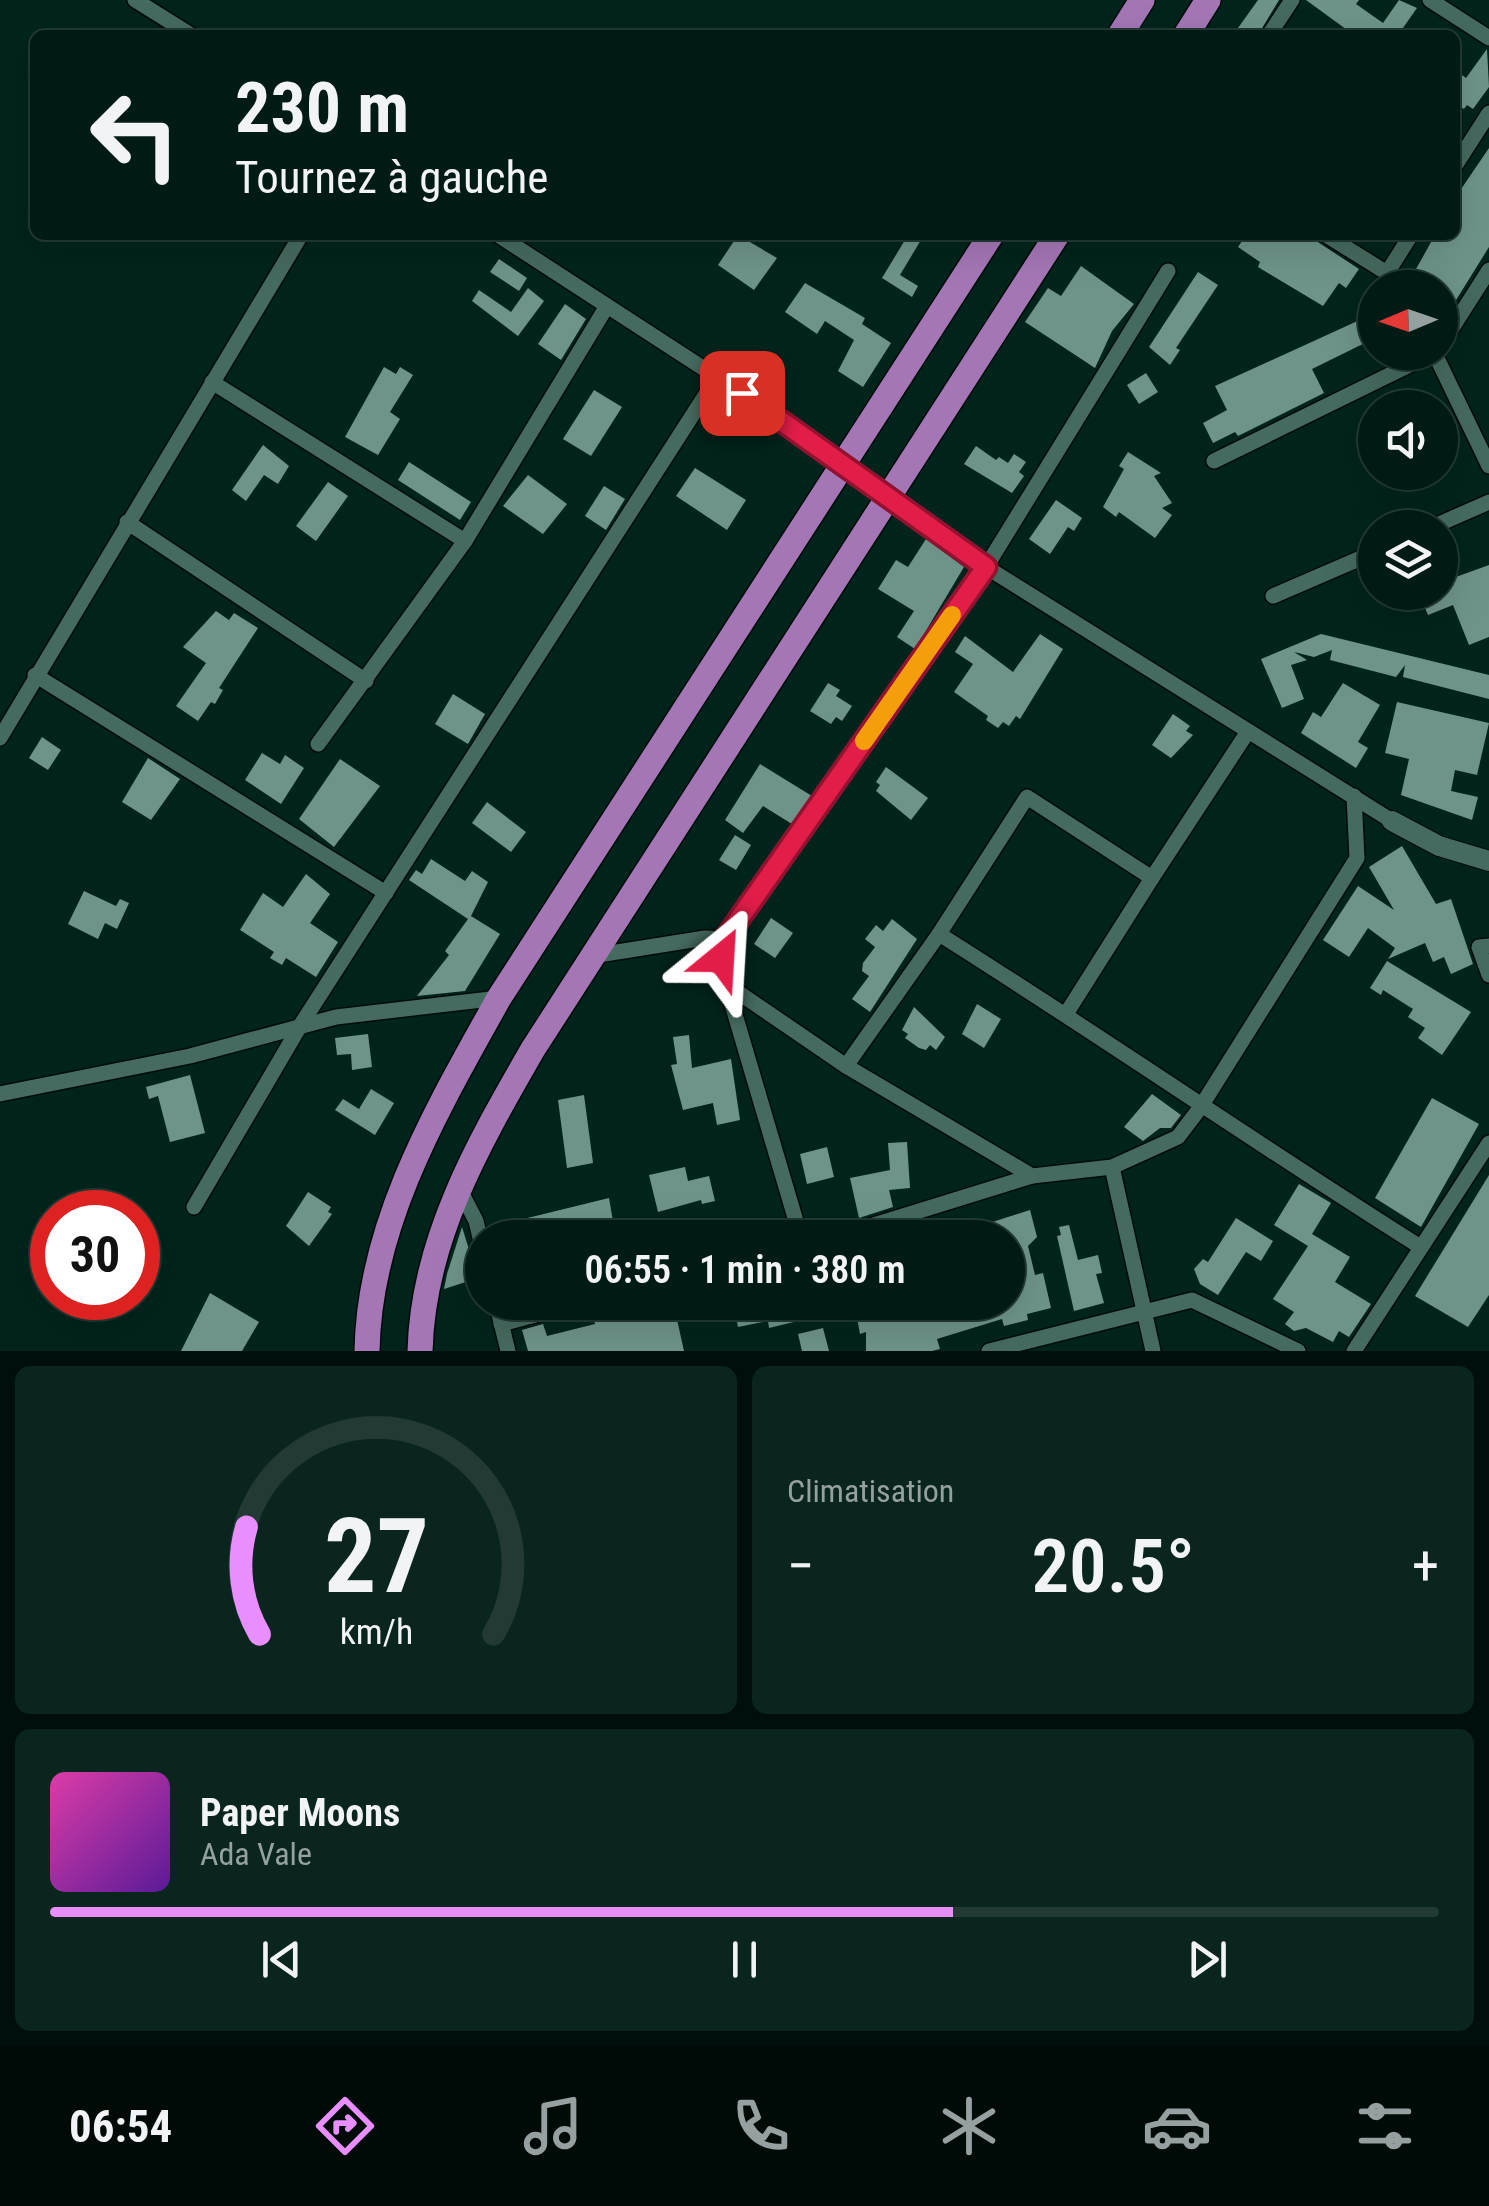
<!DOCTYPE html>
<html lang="fr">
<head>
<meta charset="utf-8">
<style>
	:root { --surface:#001b15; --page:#0a241e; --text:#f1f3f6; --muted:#95a1a0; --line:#223934; --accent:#e98efe }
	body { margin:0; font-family:"Roboto Condensed",sans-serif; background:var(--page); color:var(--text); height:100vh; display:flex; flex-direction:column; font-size:38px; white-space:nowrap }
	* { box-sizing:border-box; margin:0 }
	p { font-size:32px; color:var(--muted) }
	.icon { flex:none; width:55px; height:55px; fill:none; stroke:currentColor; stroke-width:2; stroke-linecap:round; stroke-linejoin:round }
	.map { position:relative; height:1351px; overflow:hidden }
	.panel { display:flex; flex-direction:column; gap:15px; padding:15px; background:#000f0c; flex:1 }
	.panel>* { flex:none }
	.guide { position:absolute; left:30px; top:30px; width:1430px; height:210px; border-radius:15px; box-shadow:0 10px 40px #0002,0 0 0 2px var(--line); background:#001b15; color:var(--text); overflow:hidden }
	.needle { width:65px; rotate:268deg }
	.fabs { position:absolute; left:1358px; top:270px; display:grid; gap:20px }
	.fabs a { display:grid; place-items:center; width:100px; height:100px; border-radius:50%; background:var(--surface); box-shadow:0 10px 40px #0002,0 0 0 2px var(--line); font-size:50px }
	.speed { position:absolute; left:30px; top:1190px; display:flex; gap:20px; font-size:50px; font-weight:700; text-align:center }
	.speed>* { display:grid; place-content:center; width:130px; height:130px; border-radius:50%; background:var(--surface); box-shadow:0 10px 40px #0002,0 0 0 2px var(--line); line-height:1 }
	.speed .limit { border:15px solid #d22; background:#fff; color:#111 }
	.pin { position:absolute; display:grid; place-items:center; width:85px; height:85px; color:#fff; margin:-42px; border-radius:20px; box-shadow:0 5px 15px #0006 }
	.me { position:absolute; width:110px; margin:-55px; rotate:27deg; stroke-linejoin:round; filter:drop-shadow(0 0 8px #0008) }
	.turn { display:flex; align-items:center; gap:35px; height:210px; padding:0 40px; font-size:45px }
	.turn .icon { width:130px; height:130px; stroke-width:2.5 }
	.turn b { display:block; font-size:70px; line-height:85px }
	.big { font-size:75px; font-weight:600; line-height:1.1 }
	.panel .widget { flex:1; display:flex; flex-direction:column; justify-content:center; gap:15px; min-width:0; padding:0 35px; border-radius:15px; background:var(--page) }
	.panel .dial { align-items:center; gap:0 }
	.dial svg { height:260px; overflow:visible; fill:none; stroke:var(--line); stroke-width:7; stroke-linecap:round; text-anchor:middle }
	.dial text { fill:var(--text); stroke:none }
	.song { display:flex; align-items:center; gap:30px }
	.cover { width:120px; height:120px; border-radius:15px; background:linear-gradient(135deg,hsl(320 70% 55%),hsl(270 70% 35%)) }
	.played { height:10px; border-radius:5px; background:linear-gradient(90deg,var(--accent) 65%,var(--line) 65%) }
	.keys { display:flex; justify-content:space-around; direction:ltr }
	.heat { display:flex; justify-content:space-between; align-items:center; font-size:55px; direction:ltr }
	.panel .tiles { flex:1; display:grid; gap:15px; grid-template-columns:1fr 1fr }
	.widget:last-child { grid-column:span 2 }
	.trip { position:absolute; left:465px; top:1220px; width:560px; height:100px; border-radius:50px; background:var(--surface); box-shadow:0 10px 40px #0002,0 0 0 2px var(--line); font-weight:600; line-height:100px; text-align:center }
	.tabs { display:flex; height:160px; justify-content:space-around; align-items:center; background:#000b08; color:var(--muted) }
	.tabs .icon { width:70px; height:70px }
	.tabs .selected { color:var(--accent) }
	.tabs b { font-size:45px; color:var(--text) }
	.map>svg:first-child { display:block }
</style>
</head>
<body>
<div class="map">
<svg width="1489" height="1351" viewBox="0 0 1489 1351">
	<rect width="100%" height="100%" fill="#00241c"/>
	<!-- building -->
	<g fill="#6e9489">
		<path d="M 1258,0 L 1279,0 L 1258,35 L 1233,35 Z"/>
		<path d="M 1306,0 L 1359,0 L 1356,4 L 1383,23 L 1399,0 L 1417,8 L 1398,35 L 1354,35 Z"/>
		<path d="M 1487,49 L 1489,87 L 1473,109 L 1467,105 L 1464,109 L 1455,103 L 1455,70 L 1466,78 Z"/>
		<path d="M 1489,148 L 1489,247 L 1448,313 L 1440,308 L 1440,288 L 1426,288 L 1411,278 L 1435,235 L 1455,235 L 1455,198 Z"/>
		<path d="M 738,235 L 777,258 L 754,290 L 718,265 Z"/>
		<path d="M 908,235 L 924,235 L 900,275 L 918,286 L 912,297 L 882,278 Z"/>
		<path d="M 1246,235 L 1266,241 L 1269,235 L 1307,235 L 1359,269 L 1346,288 L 1339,283 L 1323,306 L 1258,267 L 1260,262 L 1238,247 Z"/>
		<path d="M 499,259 L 527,278 L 519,291 L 490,272 Z"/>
		<path d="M 1081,266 L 1134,304 L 1112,331 L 1095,368 L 1025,322 L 1048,288 L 1061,296 Z"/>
		<path d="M 1198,272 L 1218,285 L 1176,348 L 1180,350 L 1170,365 L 1149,347 Z"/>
		<path d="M 805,283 L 865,318 L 862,324 L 891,343 L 863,387 L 838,371 L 854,340 L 825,321 L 817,334 L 785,312 Z"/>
		<path d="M 528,288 L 544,301 L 518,336 L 472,301 L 479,290 L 511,312 Z"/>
		<path d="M 565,304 L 586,319 L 561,360 L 538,344 Z"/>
		<path d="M 1375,313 L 1375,338 L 1312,369 L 1324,393 L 1238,436 L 1235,432 L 1213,443 L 1203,423 L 1227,410 L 1215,386 Z"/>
		<path d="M 384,367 L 396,374 L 400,367 L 413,375 L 390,412 L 400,419 L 378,455 L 345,437 Z"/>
		<path d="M 1146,373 L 1158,392 L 1139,404 L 1127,385 Z"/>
		<path d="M 594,390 L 622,407 L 591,456 L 563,439 Z"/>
		<path d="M 263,445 L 289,466 L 278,484 L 264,475 L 246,501 L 232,490 Z"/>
		<path d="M 976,446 L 996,460 L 999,457 L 1008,463 L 1014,454 L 1026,462 L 1019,472 L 1024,476 L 1012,493 L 964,464 Z"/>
		<path d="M 1128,452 L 1161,473 L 1154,476 L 1172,503 L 1162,508 L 1172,515 L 1155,538 L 1119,512 L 1116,517 L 1103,507 L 1124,469 L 1119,466 Z"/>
		<path d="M 409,462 L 471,502 L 460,520 L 398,480 Z"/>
		<path d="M 695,468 L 746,500 L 727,530 L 676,496 Z"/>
		<path d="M 528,475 L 567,504 L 543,534 L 503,506 Z"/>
		<path d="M 328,482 L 348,496 L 316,541 L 296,526 Z"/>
		<path d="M 604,486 L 625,499 L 606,530 L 585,516 Z"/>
		<path d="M 1056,500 L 1082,518 L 1074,531 L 1068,527 L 1050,554 L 1029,539 Z"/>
		<path d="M 926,539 L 964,567 L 915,649 L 897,637 L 914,611 L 878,589 L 896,560 L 908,567 Z"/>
		<path d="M 1489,565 L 1489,637 L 1469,645 L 1453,605 L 1428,615 L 1418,592 L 1446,592 L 1442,582 Z"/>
		<path d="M 216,611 L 229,620 L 234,613 L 258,628 L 219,688 L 223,690 L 215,704 L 211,702 L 198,721 L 176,706 L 206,663 L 183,647 Z"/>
		<path d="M 1040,634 L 1063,649 L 1020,719 L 1016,716 L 1009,726 L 1003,722 L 998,728 L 986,720 L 988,716 L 954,692 L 973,664 L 955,652 L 965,636 L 1013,672 Z"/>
		<path d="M 1321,634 L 1489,675 L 1489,699 L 1403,677 L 1405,665 L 1396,677 L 1330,660 L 1332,650 L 1314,657 L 1294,652 L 1307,660 L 1291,665 L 1304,699 L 1282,708 L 1261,659 Z"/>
		<path d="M 828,683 L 840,690 L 836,696 L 852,706 L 842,721 L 836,717 L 831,724 L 810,711 Z"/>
		<path d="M 1343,683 L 1380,705 L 1358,742 L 1368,748 L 1356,768 L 1301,733 L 1313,712 L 1321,717 Z"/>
		<path d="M 453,694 L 485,714 L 468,744 L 435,724 Z"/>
		<path d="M 1397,702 L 1489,723 L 1477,775 L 1455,770 L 1451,791 L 1478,797 L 1472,820 L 1401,795 L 1409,759 L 1385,753 Z"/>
		<path d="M 1173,714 L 1190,726 L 1186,731 L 1193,735 L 1171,758 L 1152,745 Z"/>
		<path d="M 42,737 L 61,750 L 48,770 L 29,758 Z"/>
		<path d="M 262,753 L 280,764 L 285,755 L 304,768 L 281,804 L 245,780 Z"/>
		<path d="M 148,758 L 180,779 L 151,820 L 122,802 Z"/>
		<path d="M 340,759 L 380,786 L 334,847 L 299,819 Z"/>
		<path d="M 760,764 L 812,796 L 792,824 L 763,806 L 743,833 L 725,820 Z"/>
		<path d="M 886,767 L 928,798 L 911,820 L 876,791 L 880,785 L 876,782 Z"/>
		<path d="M 487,802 L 526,832 L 511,852 L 472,823 Z"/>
		<path d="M 735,835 L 751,845 L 736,870 L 719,860 Z"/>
		<path d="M 1402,846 L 1436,904 L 1451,899 L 1473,964 L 1451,974 L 1444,957 L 1433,962 L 1425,943 L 1388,959 L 1395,948 L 1368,928 L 1349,957 L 1323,940 L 1358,886 L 1394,910 L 1369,867 Z"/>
		<path d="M 431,859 L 465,881 L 472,871 L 488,882 L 471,916 L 500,934 L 465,991 L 417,996 L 449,955 L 445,951 L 468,919 L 409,880 L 416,870 L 422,874 Z"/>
		<path d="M 306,874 L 330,894 L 310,923 L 338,942 L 316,977 L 286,958 L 282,965 L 270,958 L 274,952 L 240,930 L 263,893 L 283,907 Z"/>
		<path d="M 84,891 L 116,906 L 120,899 L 129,903 L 117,929 L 105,923 L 98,939 L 68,924 Z"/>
		<path d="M 771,918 L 793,933 L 775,958 L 754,944 Z"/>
		<path d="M 892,919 L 917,939 L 870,1012 L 852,999 L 869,976 L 862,971 L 863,963 L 875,947 L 865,939 L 876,925 L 883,931 Z"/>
		<path d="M 1387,961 L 1471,1012 L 1442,1055 L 1418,1038 L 1425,1028 L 1408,1017 L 1413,1009 L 1383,990 L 1381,995 L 1370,988 Z"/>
		<path d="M 977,1004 L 1001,1019 L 984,1048 L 962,1034 Z"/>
		<path d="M 914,1007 L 945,1037 L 936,1050 L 930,1045 L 926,1050 L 919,1048 L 905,1038 L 908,1034 L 902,1030 Z"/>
		<path d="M 368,1034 L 372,1067 L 352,1070 L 351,1054 L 337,1055 L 335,1038 Z"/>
		<path d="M 689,1035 L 692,1068 L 731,1059 L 740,1120 L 717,1125 L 713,1103 L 683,1110 L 671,1065 L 677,1064 L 673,1037 Z"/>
		<path d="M 190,1075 L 205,1133 L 170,1142 L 158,1096 L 149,1099 L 146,1087 Z"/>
		<path d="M 371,1089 L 394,1103 L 375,1135 L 335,1110 L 343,1099 L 359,1109 Z"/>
		<path d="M 1152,1094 L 1181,1115 L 1171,1128 L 1160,1128 L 1143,1141 L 1124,1127 Z"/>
		<path d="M 584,1095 L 593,1163 L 567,1168 L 558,1100 Z"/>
		<path d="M 1432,1098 L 1479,1124 L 1421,1227 L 1375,1198 Z"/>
		<path d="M 907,1142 L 910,1188 L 889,1190 L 893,1207 L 859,1218 L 850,1178 L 890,1170 L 888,1143 Z"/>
		<path d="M 827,1147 L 834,1177 L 807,1184 L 800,1154 Z"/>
		<path d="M 685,1167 L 688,1181 L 709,1176 L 715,1201 L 702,1204 L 701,1200 L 658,1212 L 649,1175 Z"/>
		<path d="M 1489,1175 L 1489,1295 L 1468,1327 L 1415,1296 Z"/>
		<path d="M 1299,1184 L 1331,1203 L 1312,1234 L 1350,1257 L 1335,1282 L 1371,1304 L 1349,1337 L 1339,1331 L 1333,1342 L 1306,1328 L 1294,1331 L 1285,1324 L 1294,1312 L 1273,1299 L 1308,1246 L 1274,1225 Z"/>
		<path d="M 308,1192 L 331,1207 L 328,1212 L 332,1214 L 309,1246 L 286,1226 Z"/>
		<path d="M 609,1198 L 614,1227 L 556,1238 L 499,1238 L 495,1226 Z"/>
		<path d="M 1030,1210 L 1037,1237 L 1028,1246 L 1035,1275 L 1043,1273 L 1051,1308 L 1027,1314 L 1028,1320 L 1004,1326 L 1002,1319 L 937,1339 L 940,1349 L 932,1351 L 866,1351 L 866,1332 L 860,1334 L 854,1302 L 886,1302 L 889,1315 L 936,1302 L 1008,1302 L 1008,1285 L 1021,1282 L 1010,1238 L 980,1238 L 977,1227 Z"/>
		<path d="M 1236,1218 L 1273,1241 L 1261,1261 L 1246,1252 L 1218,1295 L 1200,1284 L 1194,1269 L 1203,1259 L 1208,1262 Z"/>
		<path d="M 1069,1225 L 1078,1260 L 1098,1255 L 1102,1273 L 1096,1274 L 1104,1303 L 1074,1311 L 1057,1236 L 1061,1235 L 1059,1227 Z"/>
		<path d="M 462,1227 L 478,1278 L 444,1289 L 447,1274 Z"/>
		<path d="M 210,1293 L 259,1322 L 242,1351 L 181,1351 Z"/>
		<path d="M 628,1302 L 647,1302 L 650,1311 L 674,1306 L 684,1351 L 528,1351 L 522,1330 L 543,1324 L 547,1336 L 595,1324 L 592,1313 Z"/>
		<path d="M 720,1302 L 793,1302 L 798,1321 L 769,1328 L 768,1321 L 738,1327 L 736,1318 L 724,1320 Z"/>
		<path d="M 823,1328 L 829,1351 L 802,1351 L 798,1334 Z"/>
	</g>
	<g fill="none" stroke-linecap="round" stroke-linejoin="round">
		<!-- minor casing -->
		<g stroke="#000c07" stroke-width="18">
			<g id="minor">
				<path d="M 135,0 L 191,35"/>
				<path d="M 1430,0 L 1489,38"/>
				<path d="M 1269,35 L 1292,0"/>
				<path d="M 1455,166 L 1489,113"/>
				<path d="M 498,235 L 766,409 L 986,567 L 1392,821"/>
				<path d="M 1326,235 L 1387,273 L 1396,288"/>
				<path d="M 1387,273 L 1411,235"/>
				<path d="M 1440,347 L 1489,270"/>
				<path d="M 1434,352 L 1489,466"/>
				<path d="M 212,382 L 465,541"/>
				<path d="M 1214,461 L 1436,352"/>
				<path d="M 127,522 L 366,681"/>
				<path d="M 1430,528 L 1489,502"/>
				<path d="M 1273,596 L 1375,552"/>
				<path d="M 35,675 L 386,893"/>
				<path d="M 0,738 L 301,235"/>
				<path d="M 318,744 L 465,541 L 607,306"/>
				<path d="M 1152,878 L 1247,733"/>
				<path d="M 939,934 C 1101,1036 1257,1144 1419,1246"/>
				<path d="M 1489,946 L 1479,947 L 1489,975"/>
				<path d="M 592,956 L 705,938 L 725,939"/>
				<path d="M 726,984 L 846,1066 L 1032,1176 L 1112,1167 L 1178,1137 L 1200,1108 L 1357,858 L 1354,796"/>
				<path d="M 846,1066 L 939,934 L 1027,797 L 1152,878 L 1066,1014"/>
				<path d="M 0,1094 L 190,1056 L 336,1017 L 499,998"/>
				<path d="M 1112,1167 L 1153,1351"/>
				<path d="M 458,1186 L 476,1221 L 482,1246"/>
				<path d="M 194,1207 L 300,1026 L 717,377"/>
				<path d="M 801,1238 L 726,984 L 721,957 L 725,939 L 986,567 L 1168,271"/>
				<path d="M 832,1238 L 1032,1176"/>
				<path d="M 496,1302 L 508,1351"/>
				<path d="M 501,1324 L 584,1302"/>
				<path d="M 989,1351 L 1192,1300 L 1298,1351"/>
				<path d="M 1354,1351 L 1489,1143"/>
			</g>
		</g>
		<!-- tertiary casing -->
		<g stroke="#000c07" stroke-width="22">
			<path id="tertiary" d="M 1392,821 L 1439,846 L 1489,861"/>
		</g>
		<!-- trunk casing -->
		<g stroke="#000c07" stroke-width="28">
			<g id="trunk">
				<path d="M 1120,35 L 1142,0"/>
				<path d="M 1186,35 L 1208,0"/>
				<path d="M 367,1351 C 369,1223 439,1106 499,998 L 991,235"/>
				<path d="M 420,1351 C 423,1239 479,1143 533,1049 L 1057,235"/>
			</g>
		</g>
		<!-- minor -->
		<use href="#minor" stroke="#456a5f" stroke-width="15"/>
		<!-- tertiary -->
		<use href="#tertiary" stroke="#456a5f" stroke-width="20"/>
		<!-- trunk -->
		<use href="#trunk" stroke="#a476b6" stroke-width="25"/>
	</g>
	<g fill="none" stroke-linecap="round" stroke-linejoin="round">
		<!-- route casing -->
		<g stroke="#92132f" stroke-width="25">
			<path id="route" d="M 721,958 L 725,939 L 986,567 L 742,393"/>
		</g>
		<!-- route -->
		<use href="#route" stroke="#e11d48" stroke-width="18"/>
		<!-- slow -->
		<path stroke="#f59e0b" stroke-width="18" d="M 864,741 L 952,615"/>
	</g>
</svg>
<div class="fabs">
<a><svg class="needle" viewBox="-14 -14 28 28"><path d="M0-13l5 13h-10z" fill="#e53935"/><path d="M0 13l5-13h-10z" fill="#95a1a0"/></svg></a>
<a><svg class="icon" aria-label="sound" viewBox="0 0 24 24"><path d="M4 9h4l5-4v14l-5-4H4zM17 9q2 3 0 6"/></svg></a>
<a><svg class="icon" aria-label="layers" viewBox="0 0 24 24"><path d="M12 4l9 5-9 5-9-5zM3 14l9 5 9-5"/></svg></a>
</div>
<div class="speed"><div class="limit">30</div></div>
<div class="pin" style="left:742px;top:393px;background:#d93025"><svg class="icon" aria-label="arrive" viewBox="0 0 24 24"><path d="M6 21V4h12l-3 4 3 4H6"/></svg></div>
<svg class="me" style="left:721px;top:958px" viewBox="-20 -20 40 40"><path d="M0-17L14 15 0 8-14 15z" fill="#e11d48" stroke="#fff" stroke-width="4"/></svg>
<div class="trip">06:55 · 1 min · 380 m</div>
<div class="guide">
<div class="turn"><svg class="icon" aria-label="left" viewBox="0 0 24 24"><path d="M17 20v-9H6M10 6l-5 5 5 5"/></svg><div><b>230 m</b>Tournez à gauche</div></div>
</div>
</div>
<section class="panel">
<div class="tiles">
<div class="widget dial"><svg viewBox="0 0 100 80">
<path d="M14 69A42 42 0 1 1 86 69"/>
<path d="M14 69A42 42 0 0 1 10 36" stroke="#e98efe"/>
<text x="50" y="56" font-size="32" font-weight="700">27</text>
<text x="50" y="72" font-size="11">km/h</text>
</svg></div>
<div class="widget"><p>Climatisation</p>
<div class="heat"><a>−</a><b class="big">20.5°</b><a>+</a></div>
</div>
<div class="widget">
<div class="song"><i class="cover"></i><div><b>Paper Moons</b><p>Ada Vale</p></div></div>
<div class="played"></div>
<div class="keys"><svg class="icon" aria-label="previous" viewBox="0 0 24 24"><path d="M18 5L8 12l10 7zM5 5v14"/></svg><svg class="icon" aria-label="pause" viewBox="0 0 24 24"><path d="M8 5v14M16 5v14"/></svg><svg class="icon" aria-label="next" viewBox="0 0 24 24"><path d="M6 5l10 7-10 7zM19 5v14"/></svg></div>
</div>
</div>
</section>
<nav class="tabs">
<b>06:54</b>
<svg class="icon selected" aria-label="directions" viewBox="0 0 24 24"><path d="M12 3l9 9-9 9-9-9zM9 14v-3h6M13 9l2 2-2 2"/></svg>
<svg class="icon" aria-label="music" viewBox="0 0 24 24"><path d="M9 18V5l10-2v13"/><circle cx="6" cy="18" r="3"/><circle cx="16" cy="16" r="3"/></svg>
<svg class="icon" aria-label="phone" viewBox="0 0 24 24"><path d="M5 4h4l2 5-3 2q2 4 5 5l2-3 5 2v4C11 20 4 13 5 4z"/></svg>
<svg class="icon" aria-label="climate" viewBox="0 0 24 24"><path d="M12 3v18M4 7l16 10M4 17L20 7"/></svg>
<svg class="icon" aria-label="car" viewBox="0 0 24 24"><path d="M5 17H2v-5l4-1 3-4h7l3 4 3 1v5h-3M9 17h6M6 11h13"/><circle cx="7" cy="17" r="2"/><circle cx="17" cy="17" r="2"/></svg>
<svg class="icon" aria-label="filters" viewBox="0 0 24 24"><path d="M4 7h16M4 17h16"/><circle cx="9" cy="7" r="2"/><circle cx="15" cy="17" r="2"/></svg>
</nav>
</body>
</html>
